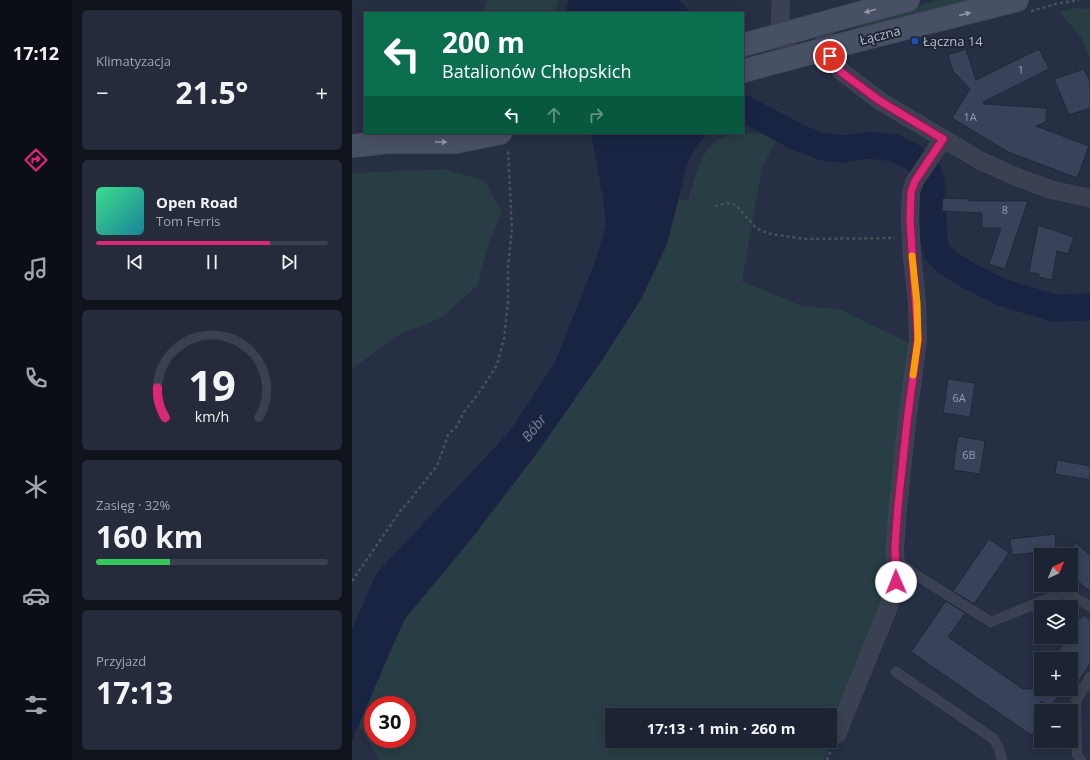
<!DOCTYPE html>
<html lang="pl">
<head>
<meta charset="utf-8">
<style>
	:root { --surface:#1c2332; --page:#252b3a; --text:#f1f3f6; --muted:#a0a4ac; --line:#3a404d; --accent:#db2777 }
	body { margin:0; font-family:"Open Sans",sans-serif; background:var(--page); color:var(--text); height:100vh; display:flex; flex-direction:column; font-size:15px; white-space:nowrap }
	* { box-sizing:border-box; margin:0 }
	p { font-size:13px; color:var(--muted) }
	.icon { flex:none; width:22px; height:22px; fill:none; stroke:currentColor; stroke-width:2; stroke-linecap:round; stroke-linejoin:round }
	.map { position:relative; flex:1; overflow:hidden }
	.details { display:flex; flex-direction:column; gap:10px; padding:10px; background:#0f131c; width:280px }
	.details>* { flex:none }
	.top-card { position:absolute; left:12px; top:12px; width:380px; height:122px; border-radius:0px; box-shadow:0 2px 10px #0003,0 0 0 1px var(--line); background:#0b6e4f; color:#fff; overflow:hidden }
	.needle { width:26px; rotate:44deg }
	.fabs { position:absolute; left:682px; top:548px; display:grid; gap:8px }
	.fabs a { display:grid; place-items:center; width:44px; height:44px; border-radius:0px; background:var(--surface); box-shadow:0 2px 10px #0003,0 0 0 1px var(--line); font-size:20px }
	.speed { position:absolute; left:12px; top:696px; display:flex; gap:8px; font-size:20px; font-weight:700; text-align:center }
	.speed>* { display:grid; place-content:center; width:52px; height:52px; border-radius:50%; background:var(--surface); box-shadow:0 2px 10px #0003,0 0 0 1px var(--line); line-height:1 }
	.speed .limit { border:6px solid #d22; background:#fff; color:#111 }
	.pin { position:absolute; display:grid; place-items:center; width:34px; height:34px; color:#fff; margin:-17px; border:2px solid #fff; border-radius:50%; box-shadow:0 1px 4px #0007 }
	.me { position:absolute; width:44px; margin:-22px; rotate:359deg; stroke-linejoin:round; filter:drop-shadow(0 0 3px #0008) }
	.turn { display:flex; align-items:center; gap:14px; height:84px; padding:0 12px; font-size:18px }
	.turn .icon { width:52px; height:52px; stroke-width:2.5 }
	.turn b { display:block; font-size:28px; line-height:34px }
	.lanes { display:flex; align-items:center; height:38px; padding:0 12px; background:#0003; justify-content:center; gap:20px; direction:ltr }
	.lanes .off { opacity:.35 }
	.big { font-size:30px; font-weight:700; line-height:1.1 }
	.details .card { flex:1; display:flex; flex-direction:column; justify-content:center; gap:6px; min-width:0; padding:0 14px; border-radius:6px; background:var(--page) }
	.details .dial { align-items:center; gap:0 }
	.dial svg { height:104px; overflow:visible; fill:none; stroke:var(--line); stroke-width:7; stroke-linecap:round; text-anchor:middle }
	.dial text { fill:var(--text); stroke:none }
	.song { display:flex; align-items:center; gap:12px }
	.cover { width:48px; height:48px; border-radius:6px; background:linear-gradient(135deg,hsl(150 70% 55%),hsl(190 70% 35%)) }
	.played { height:4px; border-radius:2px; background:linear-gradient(90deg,var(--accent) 75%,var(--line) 75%) }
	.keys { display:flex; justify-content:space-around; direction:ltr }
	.heat { display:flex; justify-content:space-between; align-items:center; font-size:22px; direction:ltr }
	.charge { height:6px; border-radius:3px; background:linear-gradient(90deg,#34c759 32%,var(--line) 0) }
	.trip { position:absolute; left:253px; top:708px; width:232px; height:40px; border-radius:0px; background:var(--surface); box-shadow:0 2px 10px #0003,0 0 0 1px var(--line); font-weight:700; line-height:40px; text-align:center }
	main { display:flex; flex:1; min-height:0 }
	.dock { display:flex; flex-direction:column; width:72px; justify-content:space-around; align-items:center; background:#0b0e14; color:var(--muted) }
	.dock .icon { width:28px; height:28px }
	.dock .active { color:var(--accent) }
	.dock b { font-size:18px; color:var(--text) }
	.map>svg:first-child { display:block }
</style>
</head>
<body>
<main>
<nav class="dock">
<b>17:12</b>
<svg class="icon active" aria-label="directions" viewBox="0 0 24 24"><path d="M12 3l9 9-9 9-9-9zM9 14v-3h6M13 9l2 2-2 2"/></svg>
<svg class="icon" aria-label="music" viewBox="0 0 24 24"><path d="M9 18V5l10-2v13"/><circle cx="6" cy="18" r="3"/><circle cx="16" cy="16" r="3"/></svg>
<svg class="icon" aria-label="phone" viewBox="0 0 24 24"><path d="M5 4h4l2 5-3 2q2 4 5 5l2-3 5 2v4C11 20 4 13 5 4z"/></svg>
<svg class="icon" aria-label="climate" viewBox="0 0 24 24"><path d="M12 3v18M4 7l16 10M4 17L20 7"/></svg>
<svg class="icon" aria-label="car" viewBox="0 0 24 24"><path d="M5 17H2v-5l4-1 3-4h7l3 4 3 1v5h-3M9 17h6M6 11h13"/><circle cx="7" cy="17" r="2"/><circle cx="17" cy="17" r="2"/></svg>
<svg class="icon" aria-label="filters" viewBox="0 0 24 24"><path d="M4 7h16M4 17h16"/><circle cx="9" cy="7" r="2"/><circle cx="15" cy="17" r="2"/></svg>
</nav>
<section class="details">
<div class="card"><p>Klimatyzacja</p>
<div class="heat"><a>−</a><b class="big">21.5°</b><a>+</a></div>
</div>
<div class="card">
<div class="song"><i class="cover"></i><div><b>Open Road</b><p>Tom Ferris</p></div></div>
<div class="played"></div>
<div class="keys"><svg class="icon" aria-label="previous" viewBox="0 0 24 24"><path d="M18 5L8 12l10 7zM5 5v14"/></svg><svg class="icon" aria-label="pause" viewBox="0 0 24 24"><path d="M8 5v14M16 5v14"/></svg><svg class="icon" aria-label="next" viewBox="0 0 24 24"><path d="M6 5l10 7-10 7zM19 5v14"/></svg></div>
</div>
<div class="card dial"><svg viewBox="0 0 100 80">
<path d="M14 69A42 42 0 1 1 86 69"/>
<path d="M14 69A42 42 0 0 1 8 46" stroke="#db2777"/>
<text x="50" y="56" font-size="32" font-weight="700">19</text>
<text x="50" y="72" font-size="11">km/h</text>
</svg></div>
<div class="card"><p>Zasięg · 32%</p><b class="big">160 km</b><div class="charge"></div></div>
<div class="card"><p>Przyjazd</p><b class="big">17:13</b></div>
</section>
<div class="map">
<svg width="738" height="760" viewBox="0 0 738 760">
	<rect width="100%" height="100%" fill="#262f43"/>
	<!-- green -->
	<g fill="#283d44" fill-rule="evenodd">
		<path d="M 136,0 L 207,0 L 202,13 L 129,13 Z"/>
		<path d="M 585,0 L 621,0 L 505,32 L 503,28 L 517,20 Z"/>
		<path d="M 721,8 L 738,9 L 738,60 L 729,37 L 707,12 Z"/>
		<path d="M 398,133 L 411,134 L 424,141 L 410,168 L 390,281 L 450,306 L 488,309 L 559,344 L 537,577 L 532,604 L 472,760 L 28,760 L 6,724 L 52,620 L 123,534 L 184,454 L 248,363 L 289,299 L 315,244 L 326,199 L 336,201 C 342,181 347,153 365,140 C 375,134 387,134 398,133 ZM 21,705 L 55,705 L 55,739 L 21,739 ZM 260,715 L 478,715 L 478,741 L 260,741 Z"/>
		<path d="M 93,169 L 133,181 L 150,213 L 137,243 L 125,286 L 89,318 L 48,334 L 0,369 L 0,173 Z"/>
	</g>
	<!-- water -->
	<g fill="#182441">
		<path d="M 217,0 L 328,0 L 338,13 L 213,13 Z"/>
		<path d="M 391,101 L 421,119 L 418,126 L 405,122 L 391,122 Z"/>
		<path d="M 239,133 L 356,133 L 346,144 L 336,161 L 315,244 L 289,299 L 248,363 L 184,454 L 123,534 L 52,620 L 0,740 L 0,630 L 24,574 L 158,431 L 203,362 L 243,262 L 254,225 L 251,197 Z"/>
	</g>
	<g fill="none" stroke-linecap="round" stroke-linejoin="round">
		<!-- river -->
		<path stroke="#182441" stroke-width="27" d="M 391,108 L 445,137 L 471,147 L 490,149 L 518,145 L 543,148 L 562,158 L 575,170 L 579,180 L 582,240 L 585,253 L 598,264 L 617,276 L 649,292 L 702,308 L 738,307"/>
	</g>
	<!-- building -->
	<g fill="#384259" stroke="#21283a">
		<path d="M 614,49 L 624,80 L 687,49 L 697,69 L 631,102 L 632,104 L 695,108 L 694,122 L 684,126 L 737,146 L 725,178 L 656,152 L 600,118 L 618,89 L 601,71 L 596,55 Z"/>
		<path d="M 732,69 L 738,82 L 738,108 L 717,115 L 702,79 Z"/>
		<path d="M 591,198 L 617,199 L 617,201 L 676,201 L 653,269 L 637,264 L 649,228 L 630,228 L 630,213 L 590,211 Z"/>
		<path d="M 686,225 L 722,237 L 716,254 L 705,251 L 700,280 L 686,277 L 687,274 L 677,272 Z"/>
		<path d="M 596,379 L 623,383 L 618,417 L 591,413 Z"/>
		<path d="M 606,436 L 633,441 L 628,474 L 601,470 Z"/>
		<path d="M 705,460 L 738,466 L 738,480 L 703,474 Z"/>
		<path d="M 703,534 L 704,550 L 660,555 L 658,539 Z"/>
		<path d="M 637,539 L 657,553 L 622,604 L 601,591 Z"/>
		<path d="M 724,543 L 738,555 L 738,592 L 719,575 L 719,549 Z"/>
		<path d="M 594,601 L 613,613 L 596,637 L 671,689 L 680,689 L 689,676 L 689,689 L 711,689 L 698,708 L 689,701 L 689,721 L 679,735 L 559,652 Z"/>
		<path d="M 731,615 L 738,620 L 738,664 L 719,692 L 719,659 L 701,659 L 716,637 L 719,637 L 719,632 Z"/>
	</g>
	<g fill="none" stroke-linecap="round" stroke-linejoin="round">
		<!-- service casing -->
		<g stroke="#444a5c" stroke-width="10">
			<g id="service">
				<path d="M 544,560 L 567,577 L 639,622 L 712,592 L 738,606"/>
				<path d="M 544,672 L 642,739 L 647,749 L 650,760"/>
				<path d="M 729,760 L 725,754 L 724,701 L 738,677"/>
			</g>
		</g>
		<!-- minor casing -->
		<g stroke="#444a5c" stroke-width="18">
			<g id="minor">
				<path d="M 429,0 L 428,22 L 438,58"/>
				<path d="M 469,24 L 479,56 L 489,71 L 528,101 L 629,161 L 667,178 L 700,190 L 738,198"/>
				<path d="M 485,734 L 537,606 L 544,583 L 543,546 L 546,507 L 555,421 L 566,340 L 565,303 L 560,256 L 558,221 L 559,192 L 563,181 L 591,139"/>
			</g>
		</g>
		<!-- secondary casing -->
		<g stroke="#444a5c" stroke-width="24">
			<g id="secondary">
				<path d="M 391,45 L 556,0"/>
				<path d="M 391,71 L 507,40 L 665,0"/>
				<path d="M 0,146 L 36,142 L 104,142 L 148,133"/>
			</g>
		</g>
		<!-- path -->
		<g stroke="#41565b" stroke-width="2.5" stroke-dasharray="3 3" stroke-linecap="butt">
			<path d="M 679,11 L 704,4 L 727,0"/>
			<path d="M 363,206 L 375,203 L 384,205 L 405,229 L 419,234 L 454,239 L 543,238"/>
			<path d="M 0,581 L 49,510 L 58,500 L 85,466 L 96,435 L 105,426 L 112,412 L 129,390 L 145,365 L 152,338 L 156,302 L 156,266 L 160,229 L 156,149"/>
			<path d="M 475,760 L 480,747"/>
		</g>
		<!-- service -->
		<use href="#service" stroke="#3a4152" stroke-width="9"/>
		<!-- minor -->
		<use href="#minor" stroke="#3a4152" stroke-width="17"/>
		<!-- secondary -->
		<use href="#secondary" stroke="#485065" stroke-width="22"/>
	</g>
	<!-- one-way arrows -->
	<defs><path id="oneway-solid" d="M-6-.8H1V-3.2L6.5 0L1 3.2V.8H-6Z"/></defs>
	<g fill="#9197a8">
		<use href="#oneway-solid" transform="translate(518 11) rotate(164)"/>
		<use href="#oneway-solid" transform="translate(613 14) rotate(-15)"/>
		<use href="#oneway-solid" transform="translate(89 142)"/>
	</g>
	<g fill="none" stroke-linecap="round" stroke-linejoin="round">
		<!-- route casing -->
		<g stroke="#8e194d" stroke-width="10">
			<path id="route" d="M 478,56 L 489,72 L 528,101 L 591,139 L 563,181 L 559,192 L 558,221 L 566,340 L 555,422 L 546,506 L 543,546 L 544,582"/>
		</g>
		<!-- route -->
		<use href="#route" stroke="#db2777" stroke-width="7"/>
		<!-- slow -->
		<path stroke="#f59e0b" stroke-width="7" d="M 560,256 L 565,303 L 566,340 L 561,375"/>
	</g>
	<!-- markers -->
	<rect fill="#1a4fb4" stroke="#1f2638" stroke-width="1.5" x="559" y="37" width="8" height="8" rx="2"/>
	<g text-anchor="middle" stroke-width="4" stroke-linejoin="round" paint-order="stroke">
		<!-- number labels -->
		<g font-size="11" fill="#969cae">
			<text x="669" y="74">1</text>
			<text x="618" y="121">1A</text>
			<text x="653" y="214">8</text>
			<text x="607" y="402">6A</text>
			<text x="617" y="459">6B</text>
		</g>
		<!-- street labels -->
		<g font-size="13" fill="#b8bdcc" stroke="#1f2638">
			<text transform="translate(528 35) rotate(-14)" y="5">Łączna</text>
		</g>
		<!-- poi labels -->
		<g font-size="13" fill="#b8bdcc" stroke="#1f2638" text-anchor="start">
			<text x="571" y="46">Łączna 14</text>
		</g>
		<!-- water labels -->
		<g font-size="14" font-style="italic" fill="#7082ab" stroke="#1f2638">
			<text transform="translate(182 428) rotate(-52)" y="5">Bóbr</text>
		</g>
	</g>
</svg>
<div class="fabs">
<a><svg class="needle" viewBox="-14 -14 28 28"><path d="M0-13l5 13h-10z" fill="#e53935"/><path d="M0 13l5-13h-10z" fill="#a0a4ac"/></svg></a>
<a><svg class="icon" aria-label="layers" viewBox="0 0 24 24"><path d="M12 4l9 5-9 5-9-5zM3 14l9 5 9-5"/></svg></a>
<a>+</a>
<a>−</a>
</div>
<div class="speed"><div class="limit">30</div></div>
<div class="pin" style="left:478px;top:56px;background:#d93025"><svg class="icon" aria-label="arrive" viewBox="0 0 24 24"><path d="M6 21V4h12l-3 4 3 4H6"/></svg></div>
<svg class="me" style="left:544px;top:582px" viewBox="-20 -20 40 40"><circle r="19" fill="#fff"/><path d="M0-13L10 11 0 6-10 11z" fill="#db2777"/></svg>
<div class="trip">17:13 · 1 min · 260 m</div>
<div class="top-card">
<div class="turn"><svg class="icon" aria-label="left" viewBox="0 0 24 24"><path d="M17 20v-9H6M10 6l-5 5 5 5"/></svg><div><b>200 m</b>Batalionów Chłopskich</div></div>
<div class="lanes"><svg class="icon" aria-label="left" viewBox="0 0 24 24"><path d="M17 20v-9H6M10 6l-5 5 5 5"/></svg><svg class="icon off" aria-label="ahead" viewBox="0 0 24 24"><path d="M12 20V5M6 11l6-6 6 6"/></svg><svg class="icon off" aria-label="right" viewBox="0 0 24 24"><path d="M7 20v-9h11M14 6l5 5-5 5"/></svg></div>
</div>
</div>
</main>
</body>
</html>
